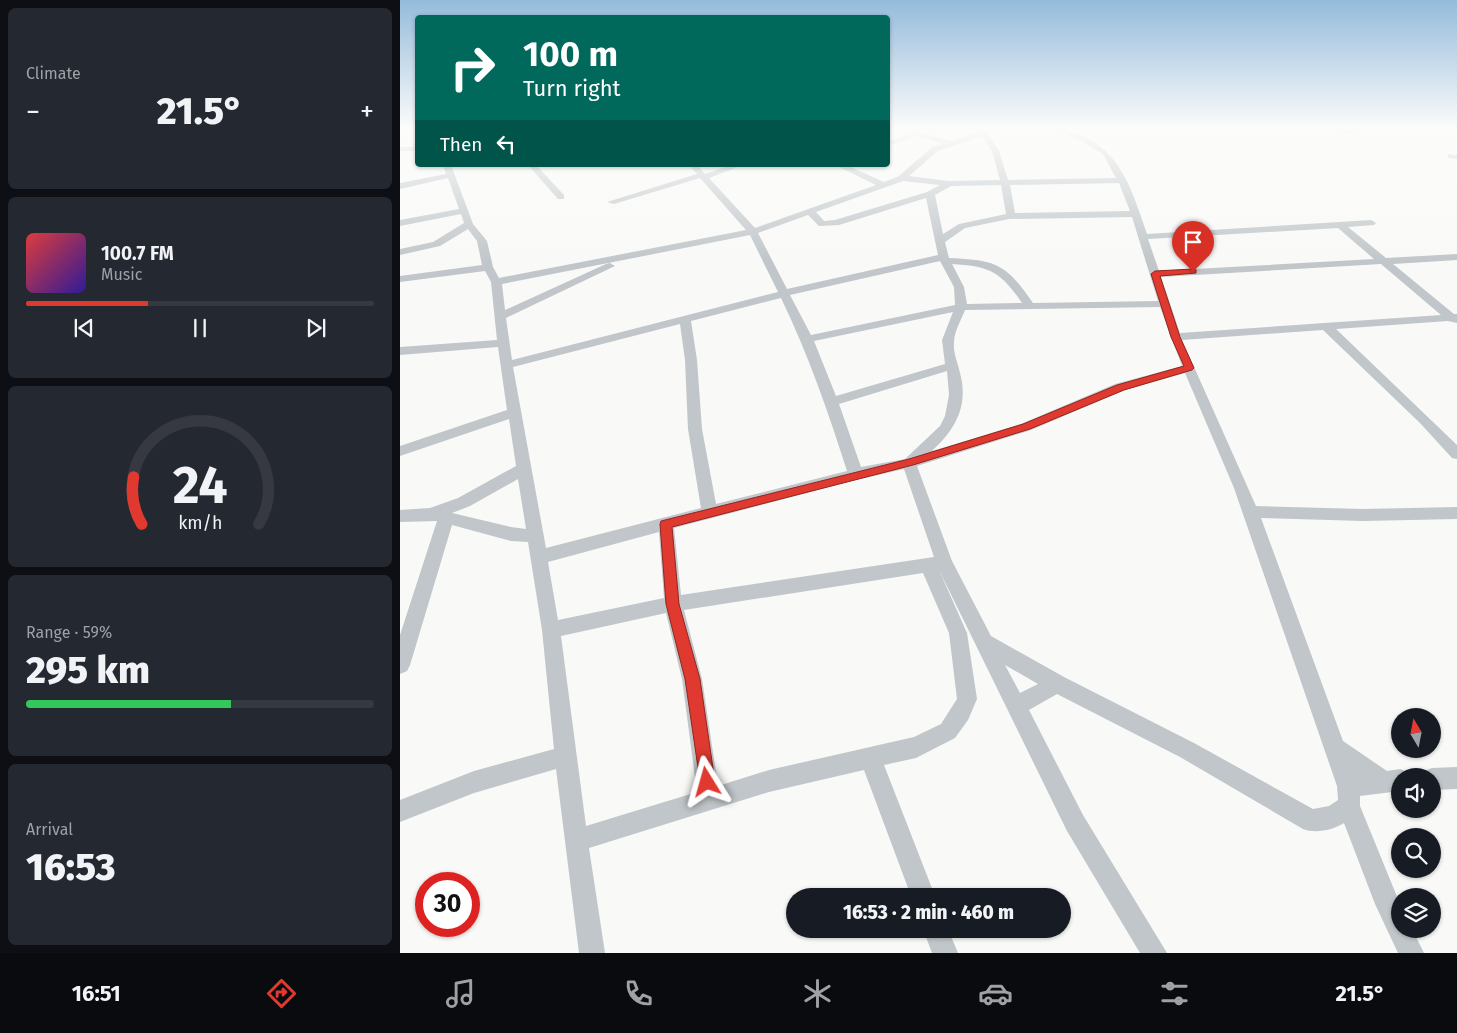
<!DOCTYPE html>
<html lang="en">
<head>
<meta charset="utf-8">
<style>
	:root { --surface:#171b24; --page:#242831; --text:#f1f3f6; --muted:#9ea1a6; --line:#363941; --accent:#df3930 }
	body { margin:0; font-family:"Fira Sans",sans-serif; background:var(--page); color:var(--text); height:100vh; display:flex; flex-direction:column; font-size:19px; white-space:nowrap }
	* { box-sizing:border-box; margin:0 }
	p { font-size:16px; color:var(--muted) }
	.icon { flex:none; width:28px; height:28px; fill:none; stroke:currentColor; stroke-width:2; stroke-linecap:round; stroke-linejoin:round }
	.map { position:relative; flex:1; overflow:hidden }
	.side { display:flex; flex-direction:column; gap:8px; padding:8px; background:#0d0f14; width:400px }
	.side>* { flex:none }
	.guide { position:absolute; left:15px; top:15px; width:475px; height:152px; border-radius:5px; box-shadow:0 1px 4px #0004; background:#00695c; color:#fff; overflow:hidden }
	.needle { width:32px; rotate:350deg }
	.fabs { position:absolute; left:991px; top:708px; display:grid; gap:10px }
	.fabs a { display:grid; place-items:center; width:50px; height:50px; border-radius:50%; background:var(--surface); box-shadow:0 1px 4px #0004; font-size:25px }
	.speed { position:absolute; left:15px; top:872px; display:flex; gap:10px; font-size:25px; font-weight:700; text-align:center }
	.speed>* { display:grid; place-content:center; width:65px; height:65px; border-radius:50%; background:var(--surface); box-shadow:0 1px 4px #0004; line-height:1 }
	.speed .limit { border:8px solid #d22; background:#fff; color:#111 }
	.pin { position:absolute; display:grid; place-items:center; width:42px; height:42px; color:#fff; margin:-51px -21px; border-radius:50% 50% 50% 0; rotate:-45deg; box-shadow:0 0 5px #0007 }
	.pin .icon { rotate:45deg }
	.me { position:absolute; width:55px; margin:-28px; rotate:352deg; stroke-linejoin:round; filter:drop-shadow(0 0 4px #0008) }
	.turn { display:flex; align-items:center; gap:18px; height:105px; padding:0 25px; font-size:22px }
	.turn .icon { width:65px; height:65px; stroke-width:2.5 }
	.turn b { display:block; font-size:35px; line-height:42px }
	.then { display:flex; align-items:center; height:48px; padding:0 25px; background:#0003; gap:10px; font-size:19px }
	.big { font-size:38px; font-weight:800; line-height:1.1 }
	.side .tile { flex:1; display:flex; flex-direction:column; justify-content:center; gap:8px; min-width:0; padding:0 18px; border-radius:8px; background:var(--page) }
	.side .dial { align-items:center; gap:0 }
	.dial svg { height:130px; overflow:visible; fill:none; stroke:var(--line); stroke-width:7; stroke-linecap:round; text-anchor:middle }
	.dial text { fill:var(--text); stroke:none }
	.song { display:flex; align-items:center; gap:15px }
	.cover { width:60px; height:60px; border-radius:8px; background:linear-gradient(135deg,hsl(0 70% 55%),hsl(250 70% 35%)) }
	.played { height:5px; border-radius:2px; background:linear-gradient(90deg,var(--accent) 35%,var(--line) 35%) }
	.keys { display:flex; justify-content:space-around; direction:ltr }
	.heat { display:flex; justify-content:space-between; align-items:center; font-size:28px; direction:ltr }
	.charge { height:8px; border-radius:4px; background:linear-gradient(90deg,#34c759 59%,var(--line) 0) }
	.trip { position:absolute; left:386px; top:888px; width:285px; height:50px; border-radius:25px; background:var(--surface); box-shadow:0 1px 4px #0004; font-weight:800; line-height:50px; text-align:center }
	.dock { display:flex; height:80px; justify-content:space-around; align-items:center; background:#090b0e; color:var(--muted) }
	.dock .icon { width:35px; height:35px }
	.dock .selected { color:var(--accent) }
	.dock b { font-size:22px; color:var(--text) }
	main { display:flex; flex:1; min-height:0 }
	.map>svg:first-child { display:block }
</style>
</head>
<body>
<main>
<section class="side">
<div class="tile"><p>Climate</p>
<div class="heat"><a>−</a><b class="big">21.5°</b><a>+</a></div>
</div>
<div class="tile">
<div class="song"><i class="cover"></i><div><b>100.7 FM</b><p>Music</p></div></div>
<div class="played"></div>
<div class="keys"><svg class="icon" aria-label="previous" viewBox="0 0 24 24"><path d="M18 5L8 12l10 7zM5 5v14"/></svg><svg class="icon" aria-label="pause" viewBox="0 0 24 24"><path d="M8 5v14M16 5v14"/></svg><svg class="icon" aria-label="next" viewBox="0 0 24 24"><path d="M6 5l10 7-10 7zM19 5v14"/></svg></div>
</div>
<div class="tile dial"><svg viewBox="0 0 100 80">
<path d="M14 69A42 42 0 1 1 86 69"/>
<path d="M14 69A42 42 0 0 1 9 40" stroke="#df3930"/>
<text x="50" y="56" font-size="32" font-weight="700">24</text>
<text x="50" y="72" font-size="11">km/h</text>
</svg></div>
<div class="tile"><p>Range · 59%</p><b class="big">295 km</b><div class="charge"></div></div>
<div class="tile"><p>Arrival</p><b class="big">16:53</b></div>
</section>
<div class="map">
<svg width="1057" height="953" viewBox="0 0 1057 953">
	<rect width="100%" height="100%" fill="#f9f9f7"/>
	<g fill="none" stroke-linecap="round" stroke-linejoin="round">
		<!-- service -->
		<path stroke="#c0c6c9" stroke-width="8" d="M 944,129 L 953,129"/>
		<!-- minor -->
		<g fill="#c0c6c9" fill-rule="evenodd">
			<path d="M 497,129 L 507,129 L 551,141 L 578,132 L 574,129 L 598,129 L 588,134 L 599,151 L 608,180 L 716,178 L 703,154 L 681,141 L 656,129 C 666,128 673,132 682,136 C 722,152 734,196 747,234 L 971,220 L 976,223 L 974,225 L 948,227 L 986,258 L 1057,254 L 1057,260 L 993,264 L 1054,314 L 1057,314 L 1057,323 L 1048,321 L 936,329 L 1057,445 L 1057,459 L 1052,458 L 1020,423 L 923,330 L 782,340 L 856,506 L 963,509 L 1057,507 L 1057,519 L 963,521 L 861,518 L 943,741 L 987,771 L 1000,769 L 1008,772 L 1009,776 L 1000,776 L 1000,791 L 960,796 L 960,806 L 1000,904 L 1000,929 L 1012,929 L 1024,953 L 998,953 L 975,904 L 944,823 C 933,830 915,834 903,829 L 780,757 L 657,694 L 629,710 L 683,815 L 767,953 L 740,953 L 667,831 L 539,570 L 567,633 L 577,699 L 568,720 L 555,738 L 516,758 L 484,765 L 535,896 L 511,896 L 464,770 L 369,792 L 189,848 L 205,953 L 179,953 L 156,769 L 74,793 L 0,822 L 0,800 L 74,771 L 154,749 L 142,630 L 128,542 L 111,541 L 52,525 L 10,665 L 7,671 L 0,674 L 0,635 L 37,521 L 0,522 L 0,510 L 30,508 L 58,498 L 116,466 L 109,419 L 0,456 L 0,446 L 107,410 L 98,347 L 0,355 L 0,347 L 97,340 L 91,282 L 85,271 L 0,282 L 0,276 L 82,265 L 77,241 L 68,229 L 40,246 L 0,255 L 0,249 L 33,242 L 64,223 L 61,214 L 0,226 L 0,220 L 59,209 L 48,178 L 0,189 L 0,183 L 46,174 L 43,165 L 51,165 L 73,224 L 87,241 L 93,267 L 99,278 L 346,230 L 300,178 L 214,204 L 207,202 L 297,174 L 289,165 L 297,165 L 305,174 L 331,165 L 343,165 L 309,178 L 355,228 L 476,185 L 435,165 L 446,165 L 484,182 L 499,176 L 532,147 L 543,144 L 517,136 L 488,146 L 488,142 L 509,134 ZM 582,136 L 592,151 L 600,180 L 549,181 L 509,176 L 538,151 ZM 503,181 L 540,185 L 527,192 L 435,220 L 424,221 L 416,212 ZM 719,183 L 730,211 L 615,213 L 610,185 ZM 601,185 L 606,214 L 559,224 L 543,234 L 535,195 L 551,186 ZM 526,198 L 538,255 L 387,289 L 358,233 L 408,215 L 419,226 L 439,225 ZM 732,217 L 758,301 L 633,303 C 606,264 597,260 549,258 L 545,242 L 565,228 L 609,219 ZM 938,228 L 974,259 L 759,271 L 748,239 ZM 350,235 L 378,292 L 112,360 L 106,318 L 215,266 L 210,263 L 206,264 L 105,310 L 102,284 ZM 540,261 L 554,287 L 555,305 L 411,335 L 390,295 ZM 552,264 C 590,266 601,272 622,303 L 567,304 L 564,287 ZM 981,264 L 1041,315 L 780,333 L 761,277 ZM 381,298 C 408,354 428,411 447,471 L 316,504 L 302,429 L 297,360 L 291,321 ZM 760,307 L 782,366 L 715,384 L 621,424 L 532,451 C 555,430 569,406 560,373 C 558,363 553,353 554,343 C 554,331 561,321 565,310 ZM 553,312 L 542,340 L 545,364 L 436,396 L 414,341 ZM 280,324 L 285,360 L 288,429 L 301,508 L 146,548 L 113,367 ZM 547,371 L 549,395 L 545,416 L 540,426 L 505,459 L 461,467 L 439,404 ZM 785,373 L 834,488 L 937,786 L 938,800 L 929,806 L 913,809 L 794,743 L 664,677 L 591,636 L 552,561 L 517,466 L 631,430 L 725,390 ZM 504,469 L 534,557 L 281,595 L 274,528 L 456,480 ZM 118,479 L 126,529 L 111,527 L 52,513 L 70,506 ZM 259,532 L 264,598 L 158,620 L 148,562 ZM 523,573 L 549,633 L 557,699 L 541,724 L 514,737 L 369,770 L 318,786 L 302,679 L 284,610 ZM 266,613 L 282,679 L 297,792 L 186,826 L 161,636 ZM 605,665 L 638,684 L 620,693 Z"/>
			<rect x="0" y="147" width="18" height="4"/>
			<path d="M 1048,154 L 1057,155 L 1057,159 L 1048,158 Z"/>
			<path d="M 128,165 L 136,165 L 164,195 L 164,199 L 158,199 Z"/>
			<path d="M 1057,767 L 1057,789 L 1032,790 L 1032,776 L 1022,776 L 1024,771 L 1032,768 Z"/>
			<path d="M 523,929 L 548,929 L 558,953 L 532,953 Z"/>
		</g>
	</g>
	<!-- sky -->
	<linearGradient id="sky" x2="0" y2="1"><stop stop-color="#94bbdb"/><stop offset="0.49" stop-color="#fcfcfb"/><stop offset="1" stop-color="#fcfcfb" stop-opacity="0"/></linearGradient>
	<rect width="1057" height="262" fill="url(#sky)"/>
	<!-- route -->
	<path fill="#df3930" stroke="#91251f" d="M 793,269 L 796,270 L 796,273 L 760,276 L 780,337 L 794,368 L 792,370 L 724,390 L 630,429 L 513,465 L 272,527 L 279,604 L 300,679 L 315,782 L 313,788 L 307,790 L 301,788 L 285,679 L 266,604 L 260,524 L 261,521 L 509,459 L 623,424 L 717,385 L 784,366 L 771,337 L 751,274 L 755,271 Z"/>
</svg>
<div class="fabs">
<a><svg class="needle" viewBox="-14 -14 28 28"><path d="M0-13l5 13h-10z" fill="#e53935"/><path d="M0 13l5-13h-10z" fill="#9ea1a6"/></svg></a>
<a><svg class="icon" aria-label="sound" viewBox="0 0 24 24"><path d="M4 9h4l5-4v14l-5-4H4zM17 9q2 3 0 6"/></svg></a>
<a><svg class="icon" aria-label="search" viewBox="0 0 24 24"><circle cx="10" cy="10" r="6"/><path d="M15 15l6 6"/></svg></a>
<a><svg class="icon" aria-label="layers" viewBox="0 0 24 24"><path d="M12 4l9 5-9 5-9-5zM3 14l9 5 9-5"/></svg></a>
</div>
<div class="speed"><div class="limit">30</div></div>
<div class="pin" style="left:793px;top:272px;background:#d93025"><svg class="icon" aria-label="arrive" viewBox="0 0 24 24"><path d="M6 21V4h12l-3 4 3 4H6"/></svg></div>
<svg class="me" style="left:307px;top:782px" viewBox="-20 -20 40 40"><path d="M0-17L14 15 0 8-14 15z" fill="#df3930" stroke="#fff" stroke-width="4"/></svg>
<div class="trip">16:53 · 2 min · 460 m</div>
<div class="guide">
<div class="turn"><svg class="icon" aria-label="right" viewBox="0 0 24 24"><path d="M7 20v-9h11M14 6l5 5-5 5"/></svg><div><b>100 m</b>Turn right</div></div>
<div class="then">Then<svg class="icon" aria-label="left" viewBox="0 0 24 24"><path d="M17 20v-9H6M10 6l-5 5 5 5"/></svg></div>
</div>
</div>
</main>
<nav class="dock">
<b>16:51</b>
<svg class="icon selected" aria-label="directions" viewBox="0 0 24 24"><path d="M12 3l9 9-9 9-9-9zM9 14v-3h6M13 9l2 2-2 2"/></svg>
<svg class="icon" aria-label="music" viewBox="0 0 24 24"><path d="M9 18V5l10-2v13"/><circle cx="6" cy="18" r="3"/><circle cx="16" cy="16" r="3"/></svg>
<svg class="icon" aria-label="phone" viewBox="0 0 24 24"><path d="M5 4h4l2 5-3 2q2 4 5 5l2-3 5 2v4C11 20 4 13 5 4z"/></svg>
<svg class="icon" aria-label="climate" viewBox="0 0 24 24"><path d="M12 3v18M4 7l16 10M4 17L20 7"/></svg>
<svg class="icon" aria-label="car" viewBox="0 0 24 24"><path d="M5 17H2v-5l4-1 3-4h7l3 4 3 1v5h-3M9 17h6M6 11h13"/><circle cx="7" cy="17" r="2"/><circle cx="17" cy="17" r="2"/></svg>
<svg class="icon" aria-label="filters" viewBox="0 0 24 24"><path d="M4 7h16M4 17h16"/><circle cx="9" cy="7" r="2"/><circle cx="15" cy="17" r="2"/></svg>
<b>21.5°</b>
</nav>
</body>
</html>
